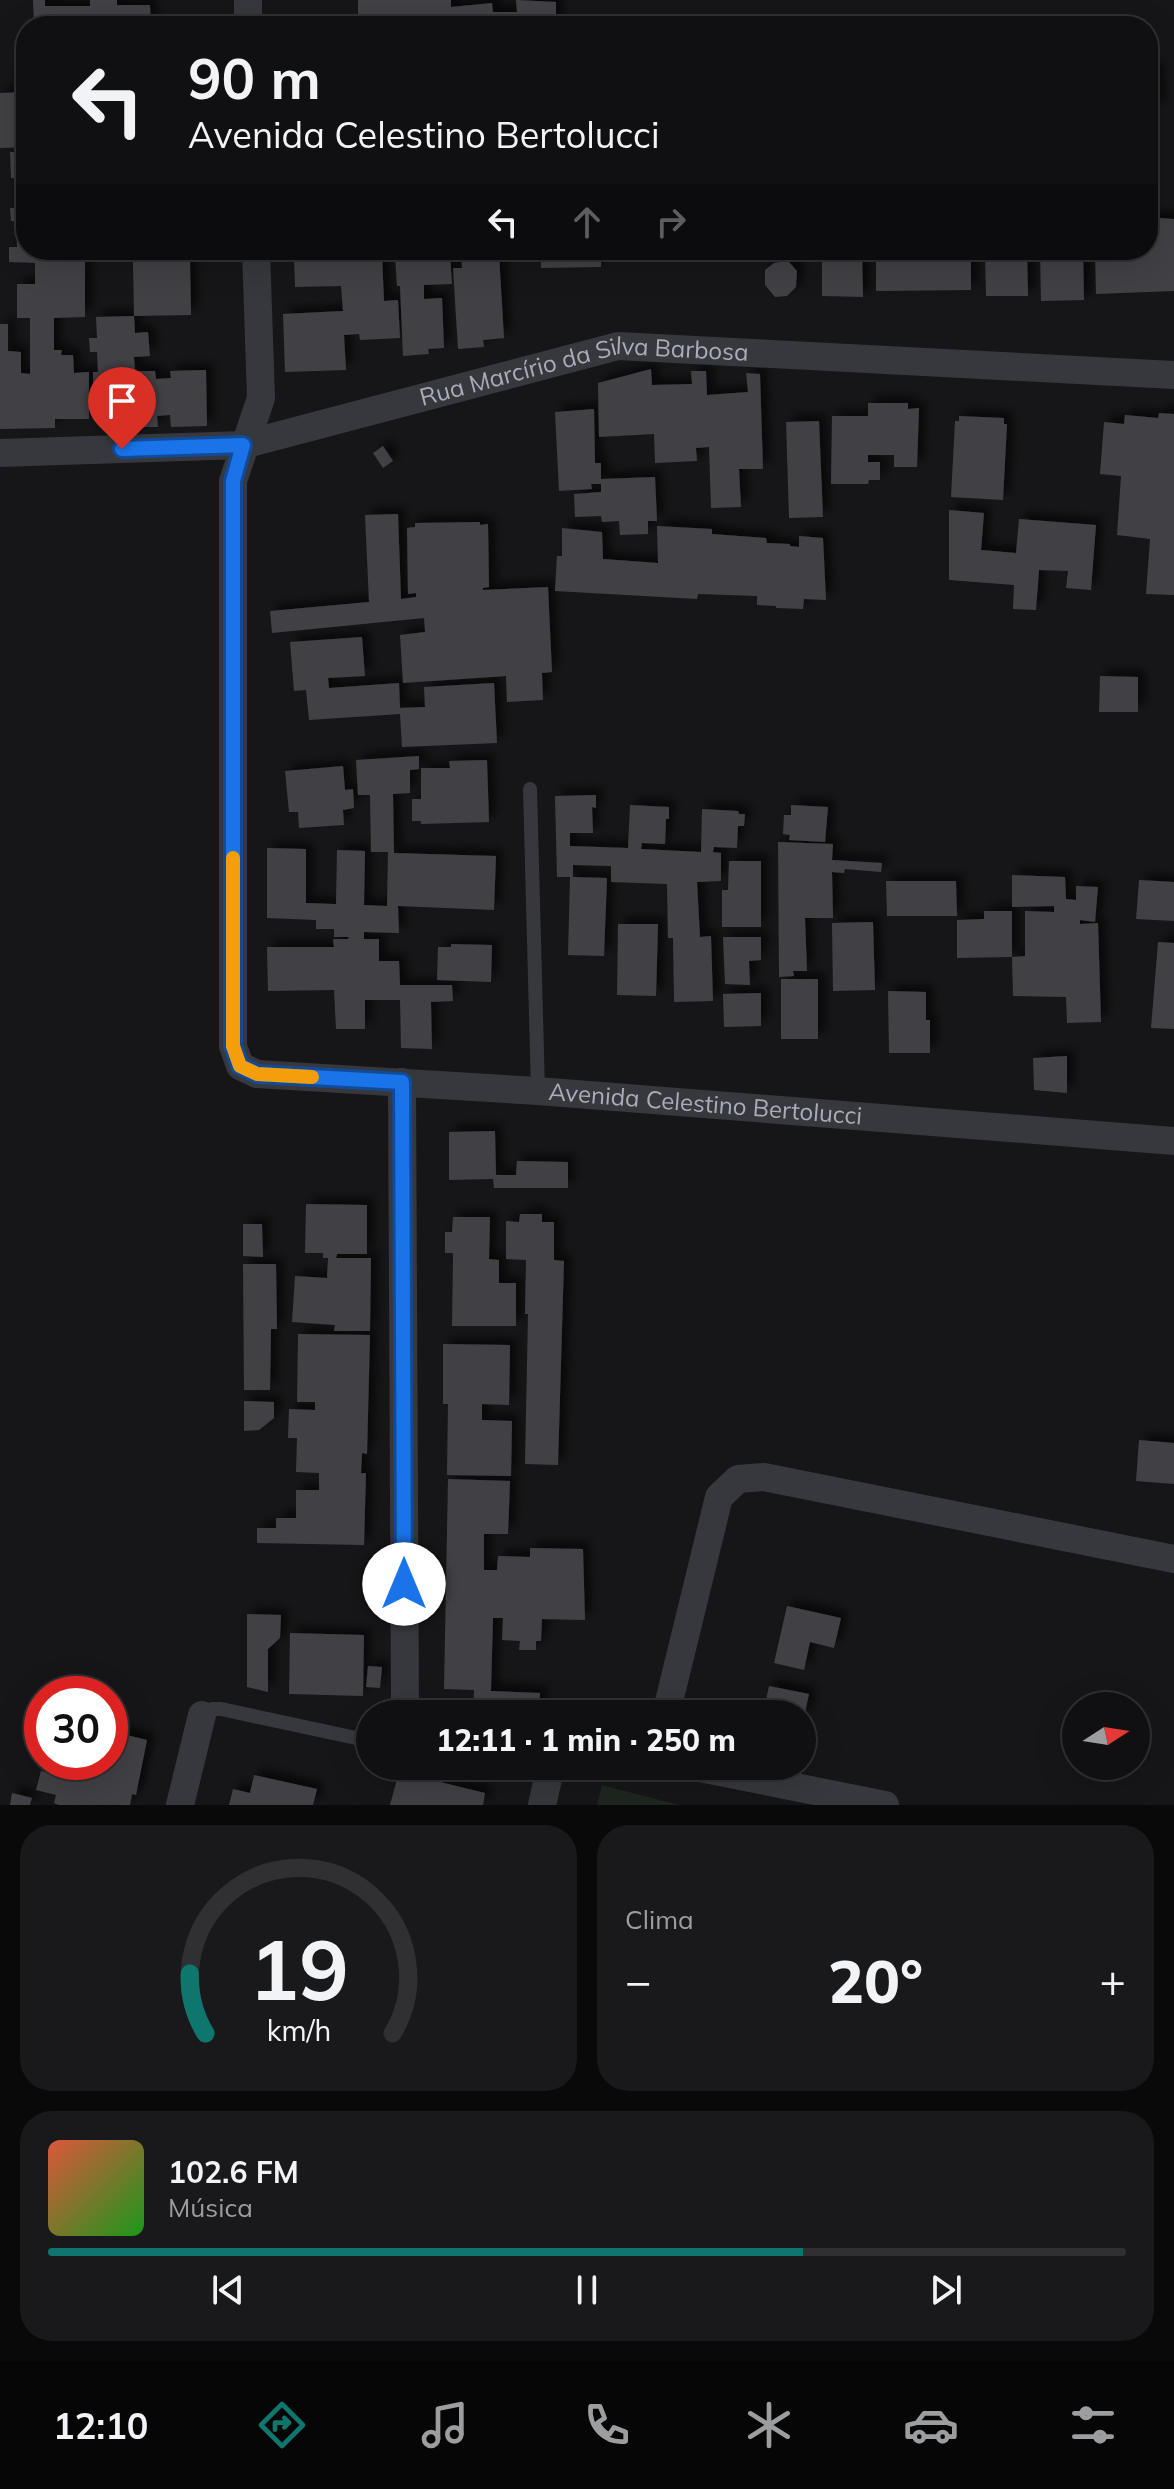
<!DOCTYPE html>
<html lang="pt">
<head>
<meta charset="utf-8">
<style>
	:root { --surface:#101012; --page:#19191b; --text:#f1f3f6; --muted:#9c9d9f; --line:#303032; --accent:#0f766e }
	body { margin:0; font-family:Mulish,sans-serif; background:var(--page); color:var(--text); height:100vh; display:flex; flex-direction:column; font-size:30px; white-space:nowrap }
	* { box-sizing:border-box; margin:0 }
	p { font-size:26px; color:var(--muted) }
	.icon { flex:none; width:44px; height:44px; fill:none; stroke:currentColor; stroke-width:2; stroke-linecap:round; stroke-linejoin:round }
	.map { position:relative; height:1805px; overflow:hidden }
	.details { display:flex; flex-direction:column; gap:20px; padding:20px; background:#09090a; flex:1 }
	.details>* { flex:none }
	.banner { position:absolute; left:16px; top:16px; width:1142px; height:244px; border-radius:32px; box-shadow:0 8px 32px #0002,0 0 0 2px var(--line); background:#101012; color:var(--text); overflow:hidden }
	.needle { width:52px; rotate:78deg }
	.controls { position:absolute; left:1062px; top:1692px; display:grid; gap:16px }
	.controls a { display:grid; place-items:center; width:88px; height:88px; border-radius:50%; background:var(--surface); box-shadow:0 8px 32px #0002,0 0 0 2px var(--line); font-size:40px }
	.speed { position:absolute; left:24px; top:1676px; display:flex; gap:16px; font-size:40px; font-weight:700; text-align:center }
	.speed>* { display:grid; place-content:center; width:104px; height:104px; border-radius:50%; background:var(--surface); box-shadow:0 8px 32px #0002,0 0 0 2px var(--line); line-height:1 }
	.speed .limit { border:12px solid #d22; background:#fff; color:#111 }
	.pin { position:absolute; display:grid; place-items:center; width:68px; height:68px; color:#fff; margin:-82px -34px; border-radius:50% 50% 50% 0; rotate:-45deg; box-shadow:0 0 8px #0007 }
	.pin .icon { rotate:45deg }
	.me { position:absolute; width:88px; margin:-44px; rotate:0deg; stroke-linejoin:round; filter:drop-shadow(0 0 6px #0008) }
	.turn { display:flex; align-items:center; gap:28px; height:168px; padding:0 40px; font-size:36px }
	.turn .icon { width:104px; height:104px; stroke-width:2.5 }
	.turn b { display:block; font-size:56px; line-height:68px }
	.lanes { display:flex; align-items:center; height:76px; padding:0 40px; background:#0003; justify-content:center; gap:40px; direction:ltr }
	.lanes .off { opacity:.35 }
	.big { font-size:60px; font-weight:800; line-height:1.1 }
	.details .widget { flex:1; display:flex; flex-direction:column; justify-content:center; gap:12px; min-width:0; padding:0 28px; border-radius:32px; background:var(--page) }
	.details .dial { align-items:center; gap:0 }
	.dial svg { height:208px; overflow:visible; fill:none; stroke:var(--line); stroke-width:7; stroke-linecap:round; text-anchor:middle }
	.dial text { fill:var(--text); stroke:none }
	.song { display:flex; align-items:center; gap:24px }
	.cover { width:96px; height:96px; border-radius:12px; background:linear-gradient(135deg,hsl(10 70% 55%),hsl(120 70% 35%)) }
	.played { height:8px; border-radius:4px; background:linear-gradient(90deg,var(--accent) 70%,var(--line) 70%) }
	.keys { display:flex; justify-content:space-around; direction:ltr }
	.heat { display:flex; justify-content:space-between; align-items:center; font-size:44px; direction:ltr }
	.details .tiles { flex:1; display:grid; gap:20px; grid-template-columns:1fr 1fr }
	.widget:last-child { grid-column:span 2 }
	.trip { position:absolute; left:356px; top:1700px; width:460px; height:80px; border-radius:40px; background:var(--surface); box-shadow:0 8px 32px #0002,0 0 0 2px var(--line); font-weight:800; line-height:80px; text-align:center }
	.dock { display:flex; height:128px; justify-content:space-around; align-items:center; background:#060607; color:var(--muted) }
	.dock .icon { width:56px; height:56px }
	.dock .on { color:var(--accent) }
	.dock b { font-size:36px; color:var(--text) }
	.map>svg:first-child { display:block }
</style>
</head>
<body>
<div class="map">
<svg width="1174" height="1805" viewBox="0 0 1174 1805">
	<defs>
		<filter id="shadow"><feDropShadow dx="7" dy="-7" stdDeviation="4" flood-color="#0009"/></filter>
	</defs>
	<rect width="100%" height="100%" fill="#161618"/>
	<!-- green -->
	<path fill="#1e261f" d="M 602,1785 L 679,1805 L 597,1805 Z"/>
	<!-- building -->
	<g fill="#404145" filter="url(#shadow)">
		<path d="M 33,0 L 45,0 L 45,6 L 90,6 L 90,0 L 117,0 L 117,5 L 150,5 L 151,26 L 34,26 Z"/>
		<path d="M 358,0 L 451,0 L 451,7 L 492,3 L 493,12 L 517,12 L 516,0 L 556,2 L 556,26 L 358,26 Z"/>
		<rect x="16" y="41" width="10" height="28"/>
		<path d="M 1148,69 L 1157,70 L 1158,109 L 1148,109 Z"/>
		<path d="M 26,92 L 26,147 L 0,148 L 0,93 Z"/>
		<path d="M 10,152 L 26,152 L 26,203 L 22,203 L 22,178 L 11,178 Z"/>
		<path d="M 10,208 L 26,208 L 26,250 L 71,250 L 71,262 L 85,262 L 85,317 L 54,318 L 54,350 L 62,350 L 61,355 L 73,355 L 74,373 L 89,372 L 89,419 L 55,419 L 55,428 L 0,429 L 0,324 L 8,324 L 8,351 L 21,352 L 21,373 L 30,374 L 30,318 L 17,318 L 17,284 L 35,284 L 35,263 L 9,262 L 9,247 L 17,247 L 16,221 L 11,221 Z"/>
		<path d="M 1148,217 L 1174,219 L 1174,291 L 1096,294 L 1095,250 L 1148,250 Z"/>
		<path d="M 109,250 L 126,250 L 126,261 L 110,261 Z"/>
		<rect x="145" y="250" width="46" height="3"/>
		<path d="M 196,250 L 219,250 L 220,260 L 197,260 Z"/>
		<path d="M 385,250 L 441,250 L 441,254 L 450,254 L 452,284 L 424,285 L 424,299 L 442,298 L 444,348 L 428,349 L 429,354 L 403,356 L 400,286 L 397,286 L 395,255 L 385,255 Z"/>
		<path d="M 461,250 L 507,250 L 507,253 L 499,254 L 504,338 L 483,340 L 484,347 L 458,349 L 453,268 L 462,268 Z"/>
		<path d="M 541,250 L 601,250 L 601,267 L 541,268 Z"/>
		<path d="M 822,250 L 862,250 L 863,297 L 822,296 Z"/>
		<path d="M 876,250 L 971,250 L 971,290 L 876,291 Z"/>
		<path d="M 985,250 L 1027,250 L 1028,296 L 986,296 Z"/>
		<path d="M 1040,250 L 1083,250 L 1084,300 L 1041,301 Z"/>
		<path d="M 382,255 L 384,301 L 398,300 L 400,338 L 360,340 L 359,334 L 344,335 L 346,370 L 285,372 L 283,314 L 343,311 L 341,286 L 295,287 L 294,257 Z"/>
		<path d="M 190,260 L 191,315 L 134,316 L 133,261 Z"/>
		<path d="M 788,261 L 797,271 L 796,287 L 787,296 L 775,297 L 765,285 L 765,270 L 774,263 Z"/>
		<path d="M 134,316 L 135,333 L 148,332 L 150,356 L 134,357 L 135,371 L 155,371 L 156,379 L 171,378 L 170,371 L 206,370 L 207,426 L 171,427 L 170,415 L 157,416 L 158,427 L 118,427 L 117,409 L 130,408 L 129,372 L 119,372 L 119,400 L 93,400 L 93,372 L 98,372 L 97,352 L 90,352 L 89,338 L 97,338 L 96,317 Z"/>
		<path d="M 651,369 L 652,385 L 692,384 L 691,371 L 706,371 L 707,395 L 748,392 L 746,373 L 760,374 L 763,469 L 739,469 L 741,507 L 711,508 L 709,447 L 696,448 L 697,461 L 655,463 L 654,434 L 599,437 L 598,383 Z"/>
		<path d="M 868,403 L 908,403 L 908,409 L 919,408 L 917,467 L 894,467 L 894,455 L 868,455 L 868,462 L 880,462 L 880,480 L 869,480 L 868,484 L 831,484 L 832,416 L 868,416 Z"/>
		<path d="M 594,409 L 595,463 L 601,463 L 601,479 L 655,477 L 657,521 L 648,521 L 648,534 L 620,535 L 619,521 L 602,522 L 601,516 L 575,517 L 574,494 L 601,492 L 601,484 L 591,484 L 592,489 L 559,491 L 555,412 Z"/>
		<path d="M 1159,413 L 1174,414 L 1174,595 L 1146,594 L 1150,539 L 1117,535 L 1121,476 L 1100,474 L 1104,422 L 1124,424 L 1125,415 L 1158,418 Z"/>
		<path d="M 959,416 L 1004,418 L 1004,424 L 1007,424 L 1003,500 L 951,497 L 955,421 L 959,421 Z"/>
		<path d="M 819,421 L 823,517 L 789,518 L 786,422 Z"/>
		<path d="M 383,446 L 393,461 L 383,468 L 373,453 Z"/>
		<path d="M 949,510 L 984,513 L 981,550 L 1016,553 L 1019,519 L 1096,525 L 1091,590 L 1066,588 L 1068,571 L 1039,570 L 1036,610 L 1013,609 L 1014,585 L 949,580 Z"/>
		<path d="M 398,514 L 401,599 L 416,597 L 416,593 L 408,594 L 407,528 L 415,527 L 415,523 L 480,522 L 480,525 L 488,524 L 489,587 L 483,588 L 483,590 L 548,587 L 552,672 L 542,673 L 543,700 L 507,702 L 506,676 L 403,683 L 400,635 L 425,632 L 424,618 L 272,633 L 270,611 L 369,602 L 365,515 Z"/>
		<path d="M 657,526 L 712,529 L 712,534 L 766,538 L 767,543 L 790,544 L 790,546 L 799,547 L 799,536 L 823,538 L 826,600 L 804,599 L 803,609 L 776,608 L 776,606 L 757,605 L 757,596 L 698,594 L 697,599 L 555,591 L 557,556 L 562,556 L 562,528 L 602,532 L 603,559 L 658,563 Z"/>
		<path d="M 362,637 L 365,676 L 328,678 L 329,688 L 399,683 L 400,708 L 425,707 L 424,687 L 494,683 L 497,743 L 402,747 L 400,714 L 309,720 L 306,690 L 294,691 L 290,642 Z"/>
		<path d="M 1100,676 L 1138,677 L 1138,712 L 1099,712 Z"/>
		<path d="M 419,756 L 419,769 L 410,770 L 410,793 L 393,794 L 394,853 L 496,856 L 494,910 L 398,906 L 399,933 L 364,932 L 364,939 L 379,939 L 379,961 L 399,961 L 400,985 L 452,985 L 453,1001 L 431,1002 L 432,1049 L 401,1048 L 400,1000 L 365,1000 L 365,1029 L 336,1029 L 334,990 L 268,991 L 267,947 L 334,947 L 333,939 L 348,939 L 349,937 L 334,937 L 334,929 L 316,929 L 316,920 L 267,918 L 267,848 L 306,849 L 306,903 L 334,904 L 336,904 L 337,850 L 365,851 L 364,905 L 387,906 L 388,852 L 371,852 L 370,795 L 358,795 L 356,760 Z"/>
		<path d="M 487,760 L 489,822 L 421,824 L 421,821 L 412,821 L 412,799 L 421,799 L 421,768 L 450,768 L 449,761 Z"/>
		<path d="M 343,766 L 345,790 L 353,789 L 354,808 L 343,810 L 344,825 L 299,828 L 298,812 L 289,812 L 285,771 Z"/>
		<path d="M 596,795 L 596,808 L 592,807 L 593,833 L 570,833 L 570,846 L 628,848 L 630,805 L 669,807 L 669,819 L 666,819 L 665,844 L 642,843 L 641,849 L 701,852 L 702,809 L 738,811 L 739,814 L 745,814 L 744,826 L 738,826 L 737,848 L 714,847 L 713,852 L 721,853 L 721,881 L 697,882 L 700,937 L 711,936 L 713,1001 L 674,1002 L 673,938 L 668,938 L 667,884 L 611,882 L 611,866 L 573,865 L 573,877 L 607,878 L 604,956 L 568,955 L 570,877 L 557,877 L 555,796 Z"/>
		<path d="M 791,805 L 828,807 L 825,842 L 789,840 L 790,835 L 783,834 L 784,815 L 791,815 Z"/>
		<path d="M 778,842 L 833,844 L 832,860 L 882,863 L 881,872 L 845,869 L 844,873 L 832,872 L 833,918 L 805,918 L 807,971 L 793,971 L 794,976 L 779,977 Z"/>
		<path d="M 729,861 L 761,861 L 761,927 L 722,927 L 722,890 L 728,890 Z"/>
		<path d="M 1012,875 L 1065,877 L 1066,899 L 1076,900 L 1076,886 L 1098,887 L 1095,922 L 1080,920 L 1080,924 L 1098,923 L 1101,1022 L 1067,1023 L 1066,997 L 1013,996 L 1012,957 L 957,958 L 957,920 L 984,919 L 984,911 L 1012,911 L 1012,957 L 1025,956 L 1025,911 L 1054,912 L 1054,906 L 1012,907 Z"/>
		<path d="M 1139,880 L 1174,882 L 1174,921 L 1136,919 Z"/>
		<path d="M 886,881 L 956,881 L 957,916 L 887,916 Z"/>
		<path d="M 873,922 L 875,990 L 833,991 L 832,923 Z"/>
		<path d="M 618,924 L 658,924 L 656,996 L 617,995 Z"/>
		<path d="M 723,937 L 761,937 L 761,960 L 749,961 L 750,985 L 725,984 Z"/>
		<path d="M 1158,942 L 1174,943 L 1174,1029 L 1151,1028 Z"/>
		<path d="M 451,944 L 492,945 L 491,982 L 437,980 L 438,947 L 451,947 Z"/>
		<rect x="781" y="979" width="37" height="60"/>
		<path d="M 888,991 L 926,992 L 926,1020 L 930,1020 L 930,1053 L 889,1053 Z"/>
		<path d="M 761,993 L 761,1026 L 724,1027 L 723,994 Z"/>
		<path d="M 1067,1056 L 1067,1093 L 1034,1090 L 1033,1058 Z"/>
		<path d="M 495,1131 L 496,1175 L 516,1175 L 517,1161 L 568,1162 L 568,1188 L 494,1188 L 493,1179 L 449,1180 L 449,1132 Z"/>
		<path d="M 306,1204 L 367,1205 L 367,1254 L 337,1254 L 336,1258 L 371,1258 L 370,1331 L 334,1331 L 335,1325 L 292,1322 L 295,1276 L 327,1278 L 328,1258 L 323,1258 L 323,1253 L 305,1253 Z"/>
		<path d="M 520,1214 L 542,1214 L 542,1222 L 554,1222 L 554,1260 L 564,1261 L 558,1465 L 525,1464 L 528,1314 L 525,1314 L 526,1260 L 506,1259 L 506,1221 L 519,1222 Z"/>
		<path d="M 453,1217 L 490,1217 L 489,1259 L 499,1260 L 499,1283 L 516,1283 L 516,1326 L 452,1326 L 453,1259 L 453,1253 L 445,1253 L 445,1232 L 452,1232 Z"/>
		<path d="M 243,1224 L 262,1224 L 263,1257 L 243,1256 Z"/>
		<path d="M 243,1264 L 276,1264 L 277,1329 L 271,1329 L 270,1390 L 244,1390 Z"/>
		<path d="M 298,1334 L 370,1335 L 367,1454 L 362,1453 L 361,1473 L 366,1473 L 364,1545 L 257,1543 L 257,1528 L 276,1528 L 276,1518 L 296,1518 L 296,1490 L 319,1490 L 319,1473 L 296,1472 L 297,1438 L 288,1438 L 289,1409 L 315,1410 L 315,1402 L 297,1402 Z"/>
		<path d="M 443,1344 L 510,1345 L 509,1405 L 482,1404 L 482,1420 L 512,1421 L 511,1476 L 447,1475 L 448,1404 L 443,1404 Z"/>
		<path d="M 244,1401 L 274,1402 L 274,1418 L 259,1430 L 244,1431 Z"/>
		<path d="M 1139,1440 L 1174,1443 L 1174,1484 L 1136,1481 Z"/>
		<path d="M 448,1479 L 510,1481 L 508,1534 L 484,1534 L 484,1570 L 497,1570 L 498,1556 L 530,1557 L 530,1548 L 583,1549 L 585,1620 L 542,1619 L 541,1641 L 536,1641 L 536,1650 L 519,1650 L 520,1641 L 502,1640 L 503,1618 L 493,1618 L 491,1691 L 540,1693 L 539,1714 L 473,1714 L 474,1690 L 444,1689 Z"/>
		<path d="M 787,1606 L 841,1618 L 834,1648 L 810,1642 L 804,1670 L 774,1663 Z"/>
		<path d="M 247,1614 L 281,1615 L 280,1638 L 268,1649 L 268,1692 L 247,1687 Z"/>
		<path d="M 290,1633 L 364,1635 L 363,1696 L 289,1694 Z"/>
		<path d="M 368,1666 L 382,1667 L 380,1688 L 366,1687 Z"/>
		<path d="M 769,1686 L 809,1694 L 803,1722 L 802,1714 L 763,1714 Z"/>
		<path d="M 32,1712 L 42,1715 L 42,1730 L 28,1727 Z"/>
		<path d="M 110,1731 L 147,1740 L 136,1795 L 132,1794 L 130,1805 L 59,1805 L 54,1803 L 56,1795 L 36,1790 L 41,1771 L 70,1779 L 74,1762 L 110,1762 Z"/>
		<path d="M 565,1766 L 583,1766 L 582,1775 L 564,1772 Z"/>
		<path d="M 399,1772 L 485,1793 L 483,1805 L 390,1805 Z"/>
		<path d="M 254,1775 L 317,1789 L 313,1805 L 229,1805 L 233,1789 L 250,1793 Z"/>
		<path d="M 12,1793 L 32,1798 L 30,1805 L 10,1805 Z"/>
	</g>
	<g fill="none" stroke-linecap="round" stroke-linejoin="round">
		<!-- service -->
		<g stroke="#37383d" stroke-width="14">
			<path d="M 530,789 L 538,1091"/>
			<path d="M 202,1715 L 212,1709 L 221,1709 L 356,1738"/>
		</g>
		<!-- minor -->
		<g stroke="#37383d" stroke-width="28">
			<path d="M 248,0 L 248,26"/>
			<path id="s1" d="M 256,250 L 261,398 L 233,481 L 233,1046 L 240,1066 L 257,1074 L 538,1091 L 1174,1141"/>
			<path id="s2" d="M 0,453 L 243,445 L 618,346 L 1174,375"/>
			<path d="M 402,1082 L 405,1709"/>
			<path d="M 666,1714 L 719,1497 L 738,1479 L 764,1477 L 1174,1559"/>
			<path d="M 690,1766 L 885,1805"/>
			<path d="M 180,1805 L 202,1715"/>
			<path d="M 542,1805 L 550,1770"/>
		</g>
	</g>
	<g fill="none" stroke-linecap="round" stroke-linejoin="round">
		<!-- route casing -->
		<g stroke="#114b97" stroke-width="20">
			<path id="route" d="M 122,449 L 243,445 L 233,481 L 233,1046 L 240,1066 L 257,1074 L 402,1082 L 404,1584"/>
		</g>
		<!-- route -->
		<use href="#route" stroke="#1a73e8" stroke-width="14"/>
		<!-- slow -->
		<path stroke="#f59e0b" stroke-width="14" d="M 233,858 L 233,1046 L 240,1066 L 257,1074 L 312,1077"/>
	</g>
	<g text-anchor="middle" stroke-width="7" stroke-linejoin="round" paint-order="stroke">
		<!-- street labels -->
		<g font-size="24" fill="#a8adb8" stroke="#111113">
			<text dy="8" stroke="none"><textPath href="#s2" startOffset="594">Rua Marcírio da Silva Barbosa</textPath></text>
			<text dy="8" stroke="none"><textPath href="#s1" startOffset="1290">Avenida Celestino Bertolucci</textPath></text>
		</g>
	</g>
</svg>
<div class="controls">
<a><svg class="needle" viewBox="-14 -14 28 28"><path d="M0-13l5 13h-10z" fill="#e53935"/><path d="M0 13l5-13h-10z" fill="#9c9d9f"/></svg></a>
</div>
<div class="speed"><div class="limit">30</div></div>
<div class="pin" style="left:122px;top:449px;background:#d93025"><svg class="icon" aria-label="arrive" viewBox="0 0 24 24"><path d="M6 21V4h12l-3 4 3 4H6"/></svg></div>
<svg class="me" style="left:404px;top:1584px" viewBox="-20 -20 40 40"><circle r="19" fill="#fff"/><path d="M0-13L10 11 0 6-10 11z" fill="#1a73e8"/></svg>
<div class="trip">12:11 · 1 min · 250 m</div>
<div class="banner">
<div class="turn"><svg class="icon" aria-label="left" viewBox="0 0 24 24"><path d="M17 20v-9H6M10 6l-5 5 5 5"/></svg><div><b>90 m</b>Avenida Celestino Bertolucci</div></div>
<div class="lanes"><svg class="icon" aria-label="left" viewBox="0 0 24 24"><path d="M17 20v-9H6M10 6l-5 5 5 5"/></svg><svg class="icon off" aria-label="ahead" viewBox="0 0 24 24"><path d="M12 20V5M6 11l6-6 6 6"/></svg><svg class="icon off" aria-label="right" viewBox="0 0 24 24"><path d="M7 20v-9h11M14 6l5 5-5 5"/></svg></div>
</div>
</div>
<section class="details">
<div class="tiles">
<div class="widget dial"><svg viewBox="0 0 100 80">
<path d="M14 69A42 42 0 1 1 86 69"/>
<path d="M14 69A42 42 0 0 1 8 46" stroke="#0f766e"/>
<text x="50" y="56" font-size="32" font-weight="700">19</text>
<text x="50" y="72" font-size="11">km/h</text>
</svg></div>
<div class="widget"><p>Clima</p>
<div class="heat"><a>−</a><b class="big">20°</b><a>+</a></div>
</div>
<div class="widget">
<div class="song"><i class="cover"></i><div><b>102.6 FM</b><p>Música</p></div></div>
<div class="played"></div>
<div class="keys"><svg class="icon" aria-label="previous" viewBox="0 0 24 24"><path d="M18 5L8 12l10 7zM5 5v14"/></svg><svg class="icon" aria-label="pause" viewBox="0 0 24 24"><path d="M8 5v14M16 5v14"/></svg><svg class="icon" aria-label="next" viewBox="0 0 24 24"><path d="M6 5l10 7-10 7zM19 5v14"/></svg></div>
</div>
</div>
</section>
<nav class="dock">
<b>12:10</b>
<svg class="icon on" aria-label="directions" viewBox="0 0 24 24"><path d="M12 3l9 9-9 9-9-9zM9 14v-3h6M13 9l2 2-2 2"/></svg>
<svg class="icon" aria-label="music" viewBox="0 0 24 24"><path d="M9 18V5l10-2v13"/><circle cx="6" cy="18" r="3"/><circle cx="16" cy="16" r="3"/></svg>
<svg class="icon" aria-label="phone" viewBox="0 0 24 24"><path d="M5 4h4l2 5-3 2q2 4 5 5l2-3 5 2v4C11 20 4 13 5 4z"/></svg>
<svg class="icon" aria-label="climate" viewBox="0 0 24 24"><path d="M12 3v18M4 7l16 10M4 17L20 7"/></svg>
<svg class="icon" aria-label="car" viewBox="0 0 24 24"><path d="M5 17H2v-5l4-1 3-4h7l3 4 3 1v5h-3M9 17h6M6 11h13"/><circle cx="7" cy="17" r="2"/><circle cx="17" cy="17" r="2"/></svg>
<svg class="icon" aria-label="filters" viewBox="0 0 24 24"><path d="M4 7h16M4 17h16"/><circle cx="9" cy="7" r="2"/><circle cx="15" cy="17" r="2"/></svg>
</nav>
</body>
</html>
